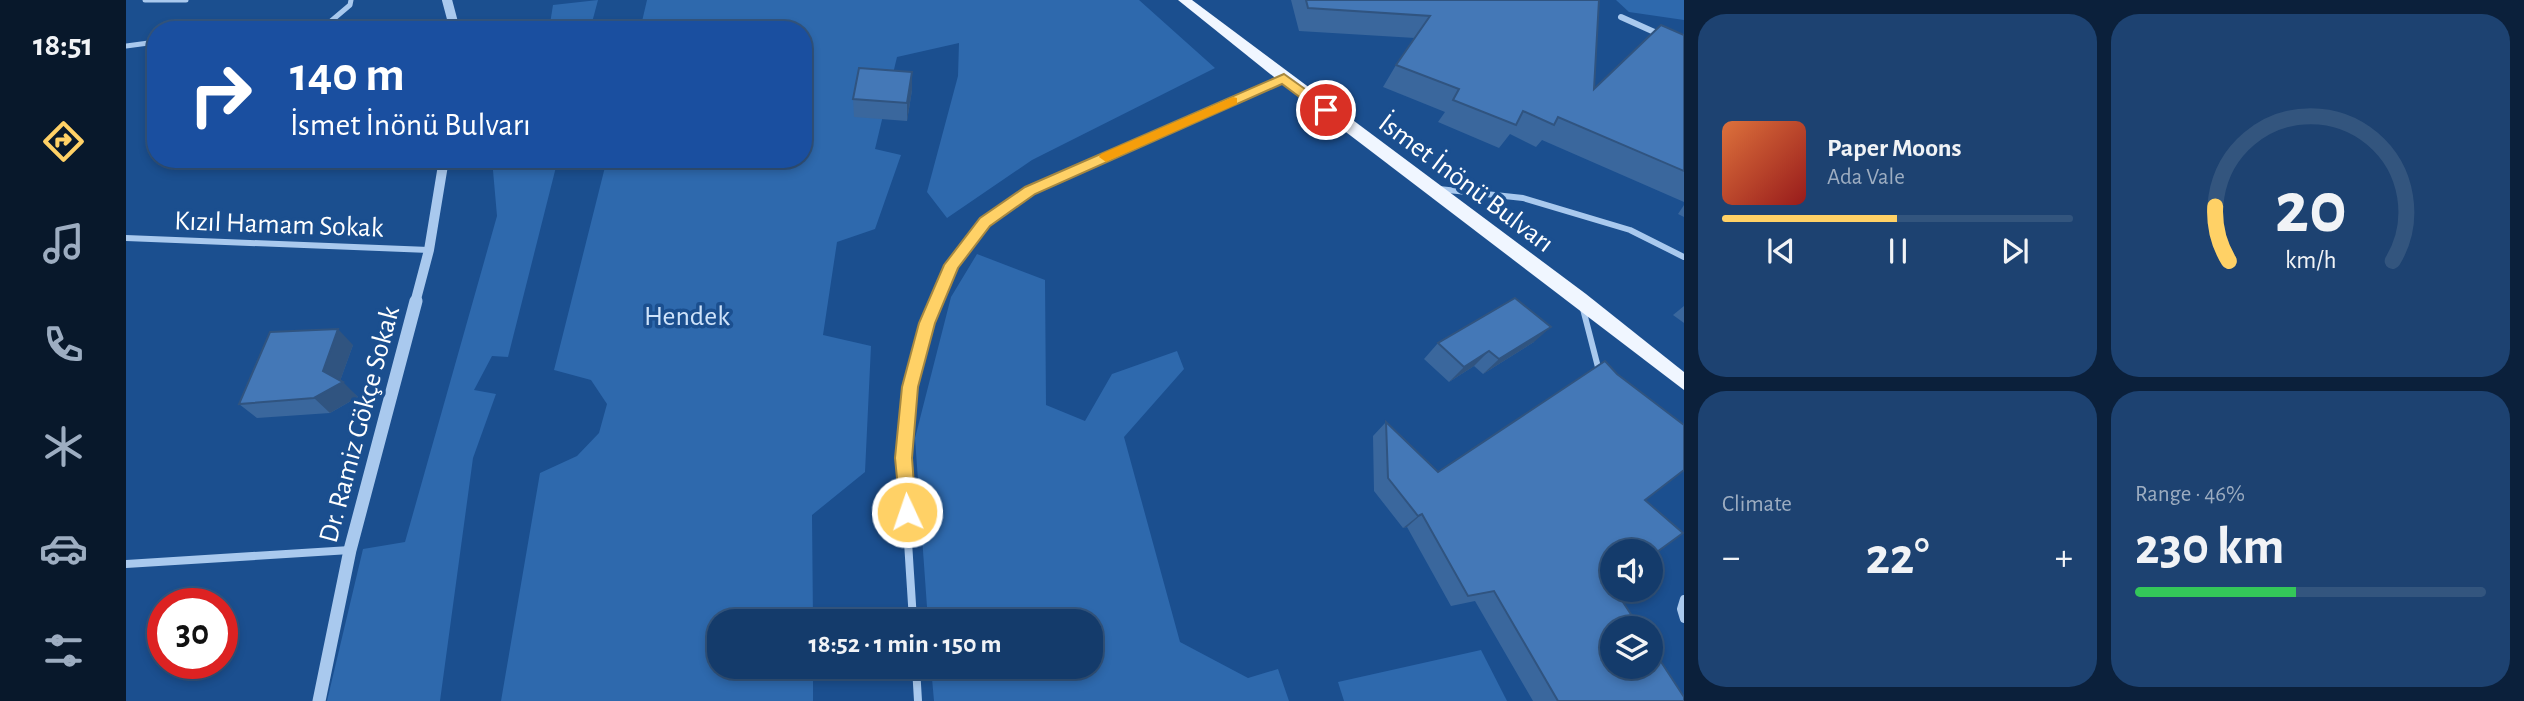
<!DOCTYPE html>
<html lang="en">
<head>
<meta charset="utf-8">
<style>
	:root { --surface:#143b6b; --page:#1d4271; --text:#f1f3f6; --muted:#9dadc1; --line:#33557e; --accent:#ffd166 }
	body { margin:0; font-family:"Alegreya Sans",sans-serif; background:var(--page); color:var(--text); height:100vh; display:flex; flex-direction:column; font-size:26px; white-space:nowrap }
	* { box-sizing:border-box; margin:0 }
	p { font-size:23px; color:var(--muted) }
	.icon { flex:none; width:38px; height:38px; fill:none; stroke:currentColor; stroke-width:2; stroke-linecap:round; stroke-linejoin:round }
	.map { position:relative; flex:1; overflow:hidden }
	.side { display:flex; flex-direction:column; gap:14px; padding:14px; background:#0b203b; width:840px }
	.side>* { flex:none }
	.banner { position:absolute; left:21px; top:21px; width:665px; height:147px; border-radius:28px; box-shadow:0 4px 10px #0003,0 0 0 2px var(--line); background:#1a4fa0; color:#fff; overflow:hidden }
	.buttons { position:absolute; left:1474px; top:539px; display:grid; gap:14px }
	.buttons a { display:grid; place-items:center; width:63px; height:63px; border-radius:50%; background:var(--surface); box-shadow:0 4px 10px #0003,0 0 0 2px var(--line); font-size:35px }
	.speed { position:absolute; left:21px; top:588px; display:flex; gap:14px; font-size:35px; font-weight:700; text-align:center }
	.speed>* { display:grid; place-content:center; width:91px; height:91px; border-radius:50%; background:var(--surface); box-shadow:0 4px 10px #0003,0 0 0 2px var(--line); line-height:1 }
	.speed .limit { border:10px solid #d22; background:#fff; color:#111 }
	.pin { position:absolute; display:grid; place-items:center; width:60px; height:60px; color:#fff; margin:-30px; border:4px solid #fff; border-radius:50%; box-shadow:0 2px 7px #0007 }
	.me { position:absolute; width:77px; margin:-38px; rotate:357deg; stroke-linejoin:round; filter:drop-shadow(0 0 5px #0008) }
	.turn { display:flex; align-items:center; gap:24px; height:147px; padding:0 28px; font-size:32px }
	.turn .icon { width:91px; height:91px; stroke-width:2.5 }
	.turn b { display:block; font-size:49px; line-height:60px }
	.big { font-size:52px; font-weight:600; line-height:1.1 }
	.side .tile { flex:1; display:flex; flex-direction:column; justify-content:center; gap:10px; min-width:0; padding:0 24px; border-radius:28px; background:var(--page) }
	.side .dial { align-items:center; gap:0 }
	.dial svg { height:182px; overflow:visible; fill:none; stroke:var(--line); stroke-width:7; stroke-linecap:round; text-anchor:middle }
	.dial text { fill:var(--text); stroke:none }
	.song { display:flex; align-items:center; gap:21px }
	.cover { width:84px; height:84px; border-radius:10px; background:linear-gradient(135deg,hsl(20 70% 55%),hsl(0 70% 35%)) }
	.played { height:7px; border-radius:4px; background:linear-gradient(90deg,var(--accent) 50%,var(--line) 50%) }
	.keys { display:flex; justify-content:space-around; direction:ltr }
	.heat { display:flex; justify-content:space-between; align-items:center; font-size:38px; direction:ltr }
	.charge { height:10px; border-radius:5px; background:linear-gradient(90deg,#34c759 46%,var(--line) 0) }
	.side .tiles { flex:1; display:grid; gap:14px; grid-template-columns:repeat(2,1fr) }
	.trip { position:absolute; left:581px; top:609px; width:396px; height:70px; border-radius:28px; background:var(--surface); box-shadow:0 4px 10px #0003,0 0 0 2px var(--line); font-weight:600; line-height:70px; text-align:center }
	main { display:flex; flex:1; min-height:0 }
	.tab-bar { display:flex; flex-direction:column; width:126px; justify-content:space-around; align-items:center; background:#08182b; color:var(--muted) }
	.tab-bar .icon { width:49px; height:49px }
	.tab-bar .current { color:var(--accent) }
	.tab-bar b { font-size:32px; color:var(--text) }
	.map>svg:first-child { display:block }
</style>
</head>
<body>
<main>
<nav class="tab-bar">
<b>18:51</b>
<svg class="icon current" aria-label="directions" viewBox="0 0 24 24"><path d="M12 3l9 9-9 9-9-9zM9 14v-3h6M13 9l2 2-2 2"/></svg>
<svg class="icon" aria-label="music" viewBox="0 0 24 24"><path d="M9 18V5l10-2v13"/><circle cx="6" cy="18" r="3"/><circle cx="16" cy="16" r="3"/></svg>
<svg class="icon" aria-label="phone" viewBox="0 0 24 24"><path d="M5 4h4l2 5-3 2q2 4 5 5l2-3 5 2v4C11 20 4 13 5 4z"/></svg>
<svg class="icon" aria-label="climate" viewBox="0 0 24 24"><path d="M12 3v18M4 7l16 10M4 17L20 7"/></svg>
<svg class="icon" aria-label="car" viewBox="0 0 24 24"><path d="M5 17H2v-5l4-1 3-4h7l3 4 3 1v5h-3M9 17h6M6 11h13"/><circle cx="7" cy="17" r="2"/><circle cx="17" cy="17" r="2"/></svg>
<svg class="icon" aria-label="filters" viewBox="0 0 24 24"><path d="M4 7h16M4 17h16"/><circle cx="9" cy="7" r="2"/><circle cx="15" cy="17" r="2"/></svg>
</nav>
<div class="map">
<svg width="1558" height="701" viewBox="0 0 1558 701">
	<rect width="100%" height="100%" fill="#1b4f8f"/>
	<!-- green -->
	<g fill="#2e69ad">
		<path d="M 472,0 L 464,30 L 423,30 L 427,5 Z"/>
		<path d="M 521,0 L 1013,0 L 1089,68 L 906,160 L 821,218 L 801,192 L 832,76 L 833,43 L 771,57 L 749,149 L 775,155 L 749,229 L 711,242 L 697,335 L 745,346 L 739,472 L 686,515 L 687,621 L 593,621 L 593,667 L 687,667 L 687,701 L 375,701 L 414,473 L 451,456 L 473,433 L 481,404 L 465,380 L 428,370 L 481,159 L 677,159 L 677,30 L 514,30 Z"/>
		<path d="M 1490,0 L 1558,0 L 1558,20 L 1503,12 Z"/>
		<path d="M 366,159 L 432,159 L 382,357 L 366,356 L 348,390 L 370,394 L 347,458 L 314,701 L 201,701 L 237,549 L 279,542 L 371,216 Z"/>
		<path d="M 851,254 L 919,280 L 920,405 L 959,421 L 986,374 L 1051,351 L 1058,369 L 998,437 L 1054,642 L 1122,678 L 1152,669 L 1163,701 L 808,701 L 805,667 L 964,667 L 964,621 L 802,621 L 789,438 L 825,297 Z"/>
		<path d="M 1355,650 L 1381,701 L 1218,701 L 1212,682 Z"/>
	</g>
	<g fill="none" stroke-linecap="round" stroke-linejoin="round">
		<!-- service -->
		<path stroke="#a9c9ee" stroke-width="6" d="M 1457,309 L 1473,371"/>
		<!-- pedestrian -->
		<g stroke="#a9c9ee" stroke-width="5">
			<path d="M 19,0 L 60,0"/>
			<path d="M 198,27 L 224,5 L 225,0"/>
			<path d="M 168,30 L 198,27"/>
			<path d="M 0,46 L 30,42"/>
		</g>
		<!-- minor-far1 -->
		<g stroke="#a9c9ee" stroke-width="6">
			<path d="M 1495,17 L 1535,35"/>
			<path d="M 1313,189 L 1397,198 L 1504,230 L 1558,257"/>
			<path d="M 0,238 L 303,250"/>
			<path d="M 810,303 L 826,265 L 859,222 L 904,190 L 1158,78"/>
		</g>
		<!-- minor -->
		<g stroke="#a9c9ee" stroke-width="8">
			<path d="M 0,564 L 224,550"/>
			<path d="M 1558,599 L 1555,609 L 1558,619"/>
			<path d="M 787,621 C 781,513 766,403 811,301"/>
			<path d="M 790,667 L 792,701"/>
		</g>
		<!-- tertiary-far1 -->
		<g stroke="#a9c9ee" stroke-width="10">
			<path d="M 321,0 L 329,30"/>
			<path d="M 289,303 L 303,250 L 318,159"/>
		</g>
		<!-- tertiary -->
		<path stroke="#a9c9ee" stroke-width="13" d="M 193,701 L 224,550 L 290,301"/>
		<!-- primary -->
		<path fill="#f0f6ff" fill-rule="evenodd" d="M 1052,0 L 1066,0 L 1460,294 L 1558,372 L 1558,390 L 1153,81 Z"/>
	</g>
	<!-- wall -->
	<g fill="#3a679d">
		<path d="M 1165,0 L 1473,0 L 1468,89 L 1558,35 L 1558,202 L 1416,140 L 1410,147 L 1384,134 L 1373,148 L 1312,122 L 1319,112 L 1257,87 L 1270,65 L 1289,38 L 1173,31 Z"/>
		<path d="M 786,90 L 781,121 L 728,117 L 727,99 Z"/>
		<path d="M 1558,205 L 1558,217 L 1552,214 Z"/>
		<path d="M 1558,306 L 1558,323 L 1547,315 Z"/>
		<path d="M 1408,342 L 1357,374 L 1348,366 L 1323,382 L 1298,359 L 1312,343 Z"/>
		<path d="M 227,345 L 214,381 L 232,397 L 204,413 L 131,418 L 113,404 Z"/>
		<path d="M 1260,422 L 1312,472 L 1519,500 L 1486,551 L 1486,590 L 1558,701 L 1407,701 L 1349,601 L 1325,606 L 1281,527 L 1277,528 L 1248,491 L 1247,436 Z"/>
	</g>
	<!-- shaded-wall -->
	<g fill="#305480">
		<path d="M 786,72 L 786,90 L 781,121 L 781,103 Z"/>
		<path d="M 1425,327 L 1408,342 L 1357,374 L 1373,359 Z"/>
		<path d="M 212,329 L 227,345 L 213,384 L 217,382 L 232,397 L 204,413 L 188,398 Z"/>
		<path d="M 1363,351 L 1348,366 L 1323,382 L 1338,367 Z"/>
		<path d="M 1296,514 L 1281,527 L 1277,528 L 1292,516 Z"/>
	</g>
	<!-- building -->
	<g fill="#4478b7" stroke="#305480" stroke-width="2">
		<path d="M 1180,0 L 1473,0 L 1468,89 L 1535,25 L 1558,35 L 1558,171 L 1432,117 L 1428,125 L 1397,111 L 1390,125 L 1327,100 L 1333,89 L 1270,65 L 1304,16 L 1182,8 Z"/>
		<path d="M 733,68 L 786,72 L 781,103 L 727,99 Z"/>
		<path d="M 1389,298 L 1425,327 L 1373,359 L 1363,351 L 1338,367 L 1312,343 Z"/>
		<path d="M 212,329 L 197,371 L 217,382 L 188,398 L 113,404 L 144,332 Z"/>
		<path d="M 1479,361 L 1491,374 L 1558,425 L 1558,470 L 1519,500 L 1557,533 L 1524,557 L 1524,551 L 1486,551 L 1486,590 L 1489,590 L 1514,628 L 1486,628 L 1486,667 L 1524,667 L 1524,645 L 1558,697 L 1558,701 L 1432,701 L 1368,591 L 1342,596 L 1296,514 L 1292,516 L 1262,478 L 1260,422 L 1312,472 Z"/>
	</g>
	<!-- route -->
	<path fill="#ffd166" stroke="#a68842" stroke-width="2" d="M 1158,74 L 1204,107 L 1204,113 L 1195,113 L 1156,84 L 909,194 L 864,226 L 832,268 L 809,323 L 792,387 L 786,458 L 790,512 L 787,518 L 781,521 L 775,518 L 769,458 L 776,387 L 793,323 L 818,265 L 854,218 L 899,187 Z"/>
	<!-- slow -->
	<path fill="#f59e0b" d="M 1107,97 L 1111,98 L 1111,104 L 984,160 L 980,162 L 973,157 L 975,154 Z"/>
	<g text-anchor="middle" stroke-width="7" stroke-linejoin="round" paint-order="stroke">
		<!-- street labels -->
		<g font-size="28" fill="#fff" stroke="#1b4f8f">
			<text transform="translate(1341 182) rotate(37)" y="10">İsmet İnönü Bulvarı</text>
			<text transform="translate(153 223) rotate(2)" y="10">Kızıl Hamam Sokak</text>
			<text transform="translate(232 424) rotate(-75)" y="10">Dr. Ramiz Gökçe Sokak</text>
		</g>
		<!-- park labels -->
		<g font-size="28" fill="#cfe3fa" stroke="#1b4f8f">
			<text x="561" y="325">Hendek</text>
		</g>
	</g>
</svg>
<div class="buttons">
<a><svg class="icon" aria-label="sound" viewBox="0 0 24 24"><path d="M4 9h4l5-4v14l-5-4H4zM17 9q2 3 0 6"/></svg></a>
<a><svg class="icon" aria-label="layers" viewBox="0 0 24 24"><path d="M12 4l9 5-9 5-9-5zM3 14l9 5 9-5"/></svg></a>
</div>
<div class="speed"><div class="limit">30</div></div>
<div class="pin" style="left:1200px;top:110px;background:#d93025"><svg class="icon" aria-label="arrive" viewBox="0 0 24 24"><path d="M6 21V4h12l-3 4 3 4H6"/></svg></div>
<svg class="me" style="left:781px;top:512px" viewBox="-20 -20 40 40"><circle r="17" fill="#ffd166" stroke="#fff" stroke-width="3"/><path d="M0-11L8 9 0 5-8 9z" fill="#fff"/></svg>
<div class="trip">18:52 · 1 min · 150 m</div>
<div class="banner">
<div class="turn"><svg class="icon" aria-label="right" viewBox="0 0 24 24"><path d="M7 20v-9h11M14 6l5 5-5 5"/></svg><div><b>140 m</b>İsmet İnönü Bulvarı</div></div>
</div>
</div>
<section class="side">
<div class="tiles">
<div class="tile">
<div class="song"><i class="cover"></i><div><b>Paper Moons</b><p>Ada Vale</p></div></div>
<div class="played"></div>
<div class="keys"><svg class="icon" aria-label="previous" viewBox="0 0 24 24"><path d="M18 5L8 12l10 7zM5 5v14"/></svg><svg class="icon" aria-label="pause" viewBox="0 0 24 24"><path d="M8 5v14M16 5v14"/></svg><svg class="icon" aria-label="next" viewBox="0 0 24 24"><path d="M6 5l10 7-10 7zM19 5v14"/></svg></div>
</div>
<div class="tile dial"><svg viewBox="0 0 100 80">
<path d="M14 69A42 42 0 1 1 86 69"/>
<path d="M14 69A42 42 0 0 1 8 45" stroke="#ffd166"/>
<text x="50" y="56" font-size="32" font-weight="700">20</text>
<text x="50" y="72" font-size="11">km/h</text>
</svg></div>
<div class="tile"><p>Climate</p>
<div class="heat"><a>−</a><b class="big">22°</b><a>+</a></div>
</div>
<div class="tile"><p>Range · 46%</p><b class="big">230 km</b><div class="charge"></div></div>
</div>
</section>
</main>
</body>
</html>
